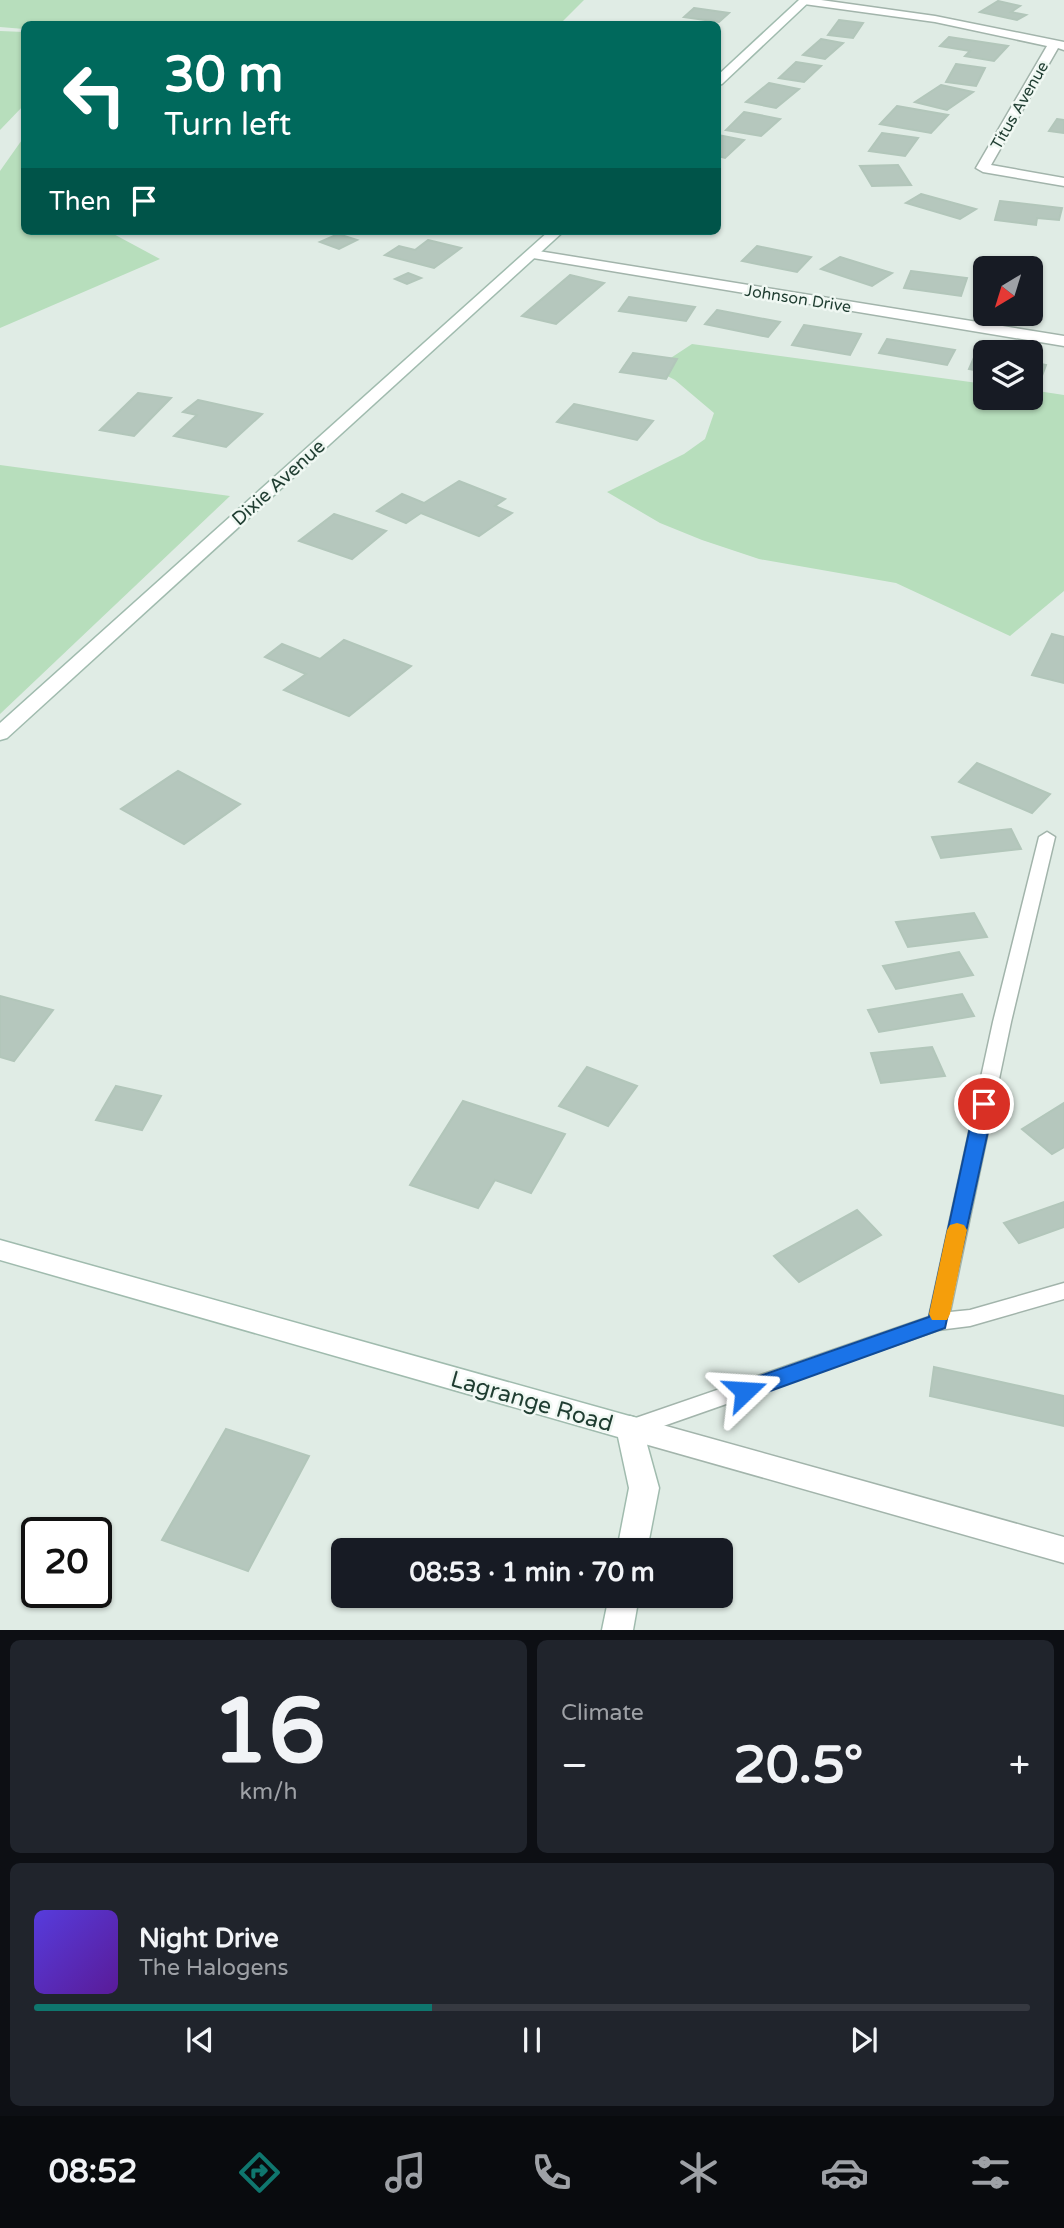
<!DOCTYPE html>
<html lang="en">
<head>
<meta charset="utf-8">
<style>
	:root { --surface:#171b24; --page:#20242c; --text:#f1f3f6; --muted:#9ea1a6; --line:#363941; --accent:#0f766e }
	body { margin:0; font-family:"Varela Round",sans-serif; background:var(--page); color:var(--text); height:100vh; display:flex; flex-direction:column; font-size:26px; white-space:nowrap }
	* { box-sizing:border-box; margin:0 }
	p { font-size:23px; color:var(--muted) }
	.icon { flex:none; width:38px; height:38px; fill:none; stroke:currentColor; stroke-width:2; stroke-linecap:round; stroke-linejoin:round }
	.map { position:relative; height:1630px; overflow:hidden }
	.sheet { display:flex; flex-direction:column; gap:10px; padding:10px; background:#0d0f14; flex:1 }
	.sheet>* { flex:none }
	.top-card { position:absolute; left:21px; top:21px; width:700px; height:214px; border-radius:10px; box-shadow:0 2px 5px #0004; background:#00695c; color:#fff; overflow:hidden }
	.needle { width:46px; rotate:218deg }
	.tools { position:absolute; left:973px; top:256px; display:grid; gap:14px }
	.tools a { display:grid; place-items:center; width:70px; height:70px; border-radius:10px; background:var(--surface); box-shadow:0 2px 5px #0004; font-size:35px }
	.speed { position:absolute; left:21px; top:1517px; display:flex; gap:14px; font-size:35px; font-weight:700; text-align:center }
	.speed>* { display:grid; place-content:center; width:91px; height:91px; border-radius:50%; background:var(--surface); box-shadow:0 2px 5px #0004; line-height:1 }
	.speed .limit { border:4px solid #111; border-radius:10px; background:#fff; color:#111 }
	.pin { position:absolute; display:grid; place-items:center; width:60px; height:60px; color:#fff; margin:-30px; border:4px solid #fff; border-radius:50%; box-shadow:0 2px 7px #0007 }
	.me { position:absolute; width:77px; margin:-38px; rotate:70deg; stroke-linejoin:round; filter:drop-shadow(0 0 5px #0008) }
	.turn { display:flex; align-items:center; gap:24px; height:147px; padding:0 28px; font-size:32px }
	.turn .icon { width:91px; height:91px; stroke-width:2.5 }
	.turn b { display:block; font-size:49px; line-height:60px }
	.then { display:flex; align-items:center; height:66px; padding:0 28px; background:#0003; gap:14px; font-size:26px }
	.big { font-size:52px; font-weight:700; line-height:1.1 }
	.sheet .card { flex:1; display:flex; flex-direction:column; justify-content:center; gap:10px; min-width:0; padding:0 24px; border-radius:10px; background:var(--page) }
	.sheet .dial { align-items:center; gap:0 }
	.dial b { font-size:91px; line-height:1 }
	.song { display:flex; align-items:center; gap:21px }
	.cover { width:84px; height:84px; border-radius:10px; background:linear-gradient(135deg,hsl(250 70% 55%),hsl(270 70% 35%)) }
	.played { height:7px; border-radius:4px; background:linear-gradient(90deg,var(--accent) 40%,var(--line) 40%) }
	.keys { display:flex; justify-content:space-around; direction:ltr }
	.heat { display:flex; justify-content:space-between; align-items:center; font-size:38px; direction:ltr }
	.sheet .tiles { flex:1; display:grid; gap:10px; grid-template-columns:1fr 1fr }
	.card:last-child { grid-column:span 2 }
	.trip { position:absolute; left:331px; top:1538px; width:402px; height:70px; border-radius:10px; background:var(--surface); box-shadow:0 2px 5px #0004; font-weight:700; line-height:70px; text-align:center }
	.tab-bar { display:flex; height:112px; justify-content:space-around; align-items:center; background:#090b0e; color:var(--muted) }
	.tab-bar .icon { width:49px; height:49px }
	.tab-bar .on { color:var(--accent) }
	.tab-bar b { font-size:32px; color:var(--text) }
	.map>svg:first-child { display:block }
</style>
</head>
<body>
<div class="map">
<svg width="1064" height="1630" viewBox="0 0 1064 1630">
	<rect width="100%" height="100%" fill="#e0ece5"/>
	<!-- green -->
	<g fill="#b7debc">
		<path d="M 0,0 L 584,0 L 560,24 L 24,24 L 24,29 L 0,27 Z"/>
		<path d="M 0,31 L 24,32 L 24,105 L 0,130 Z"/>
		<path d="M 24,137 L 24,231 L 108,231 L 160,259 L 0,328 L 0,171 Z"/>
		<path d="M 692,344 L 985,384 L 985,397 L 1031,397 L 1031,390 L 1064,395 L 1064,591 L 1010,636 L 896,583 L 759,559 L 702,540 L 660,523 L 607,492 L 684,454 L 705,439 L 714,413 L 675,380 L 654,369 Z"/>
		<path d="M 0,465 L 230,496 L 0,714 Z"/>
	</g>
	<!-- building -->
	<g fill="#b5c7bd" stroke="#b2c6ba" stroke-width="2">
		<path d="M 998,1 L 1020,6 L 1011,12 L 1026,15 L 1017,20 L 980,12 Z"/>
		<path d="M 694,8 L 729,13 L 719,22 L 684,17 Z"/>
		<path d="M 839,20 L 863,23 L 853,38 L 828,35 Z"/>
		<path d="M 949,37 L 1008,46 L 994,61 L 965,56 L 970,51 L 940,46 Z"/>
		<path d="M 821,39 L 843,43 L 825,59 L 803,55 Z"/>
		<path d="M 796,62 L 821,66 L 804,82 L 779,78 Z"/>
		<path d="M 956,64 L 985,68 L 976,86 L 946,82 Z"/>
		<path d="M 769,83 L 799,89 L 776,108 L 746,102 Z"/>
		<path d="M 941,85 L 973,92 L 947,110 L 915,102 Z"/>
		<path d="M 897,106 L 948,115 L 931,133 L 880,124 Z"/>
		<path d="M 744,112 L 780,119 L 761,136 L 726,130 Z"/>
		<path d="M 1057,119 L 1064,120 L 1064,133 L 1049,131 Z"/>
		<path d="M 882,133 L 918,138 L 905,156 L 869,151 Z"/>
		<path d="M 718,135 L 744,140 L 725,158 L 718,156 Z"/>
		<path d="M 898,165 L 911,185 L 872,186 L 860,166 Z"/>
		<path d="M 921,194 L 976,209 L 960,219 L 906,203 Z"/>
		<path d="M 1000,201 L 1062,208 L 1059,220 L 1037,218 L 1036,225 L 995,220 Z"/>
		<path d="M 338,234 L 357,240 L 339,249 L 320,242 Z"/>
		<path d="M 428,240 L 461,248 L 434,268 L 385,255 L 399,246 L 415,250 Z"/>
		<path d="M 757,246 L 811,257 L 797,272 L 742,261 Z"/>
		<path d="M 840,257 L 892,273 L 872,286 L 821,269 Z"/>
		<path d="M 911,271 L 967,278 L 961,296 L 904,288 Z"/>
		<path d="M 408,273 L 421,278 L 407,284 L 395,279 Z"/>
		<path d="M 570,275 L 604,283 L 556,324 L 522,316 Z"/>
		<path d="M 629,297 L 695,307 L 686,321 L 619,311 Z"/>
		<path d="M 717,310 L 780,322 L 768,337 L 705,324 Z"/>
		<path d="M 804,325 L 861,334 L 850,355 L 792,345 Z"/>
		<path d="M 887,339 L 955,350 L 947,365 L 879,353 Z"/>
		<path d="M 633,353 L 677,359 L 666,379 L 620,372 Z"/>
		<path d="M 976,353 L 985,355 L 985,372 L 969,369 Z"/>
		<path d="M 1031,362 L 1046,365 L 1040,381 L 1031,379 Z"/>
		<path d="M 138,393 L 171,398 L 134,436 L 100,430 Z"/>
		<path d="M 198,400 L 262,414 L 226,447 L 174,436 L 197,415 L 183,412 Z"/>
		<path d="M 574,404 L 653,421 L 637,440 L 557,422 Z"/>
		<path d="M 459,481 L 505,499 L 495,506 L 512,513 L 479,536 L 421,513 L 406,523 L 377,511 L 402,494 L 424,503 Z"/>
		<path d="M 334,514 L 386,531 L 352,559 L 299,541 Z"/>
		<path d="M 1052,634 L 1064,637 L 1064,683 L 1032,675 Z"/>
		<path d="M 344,640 L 411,666 L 349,716 L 284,690 L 306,674 L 265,657 L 282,644 L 320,659 Z"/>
		<path d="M 977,763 L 1050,794 L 1032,813 L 959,782 Z"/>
		<path d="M 178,771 L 240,804 L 184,844 L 121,809 Z"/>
		<path d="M 1011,829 L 1021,849 L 941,858 L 932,837 Z"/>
		<path d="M 974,913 L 987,937 L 908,947 L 896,922 Z"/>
		<path d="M 959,952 L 973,975 L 896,989 L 883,966 Z"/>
		<path d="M 962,994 L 974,1016 L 879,1032 L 868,1010 Z"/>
		<path d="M 0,996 L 53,1010 L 14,1061 L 0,1057 Z"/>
		<path d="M 932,1047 L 945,1076 L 881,1083 L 871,1053 Z"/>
		<path d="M 587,1067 L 637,1086 L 608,1126 L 559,1106 Z"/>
		<path d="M 116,1086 L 161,1096 L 142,1130 L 96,1120 Z"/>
		<path d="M 463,1101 L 565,1134 L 531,1193 L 495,1180 L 478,1208 L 410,1185 Z"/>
		<path d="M 1064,1103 L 1064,1147 L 1052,1154 L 1022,1129 Z"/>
		<path d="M 1064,1202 L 1064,1227 L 1019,1243 L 1004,1223 Z"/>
		<path d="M 857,1210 L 881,1235 L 799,1282 L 774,1256 Z"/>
		<path d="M 934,1367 L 1064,1396 L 1064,1426 L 930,1396 Z"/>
		<path d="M 226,1429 L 309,1456 L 248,1571 L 162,1540 Z"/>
	</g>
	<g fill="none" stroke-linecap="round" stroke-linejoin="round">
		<!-- lane casing -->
		<g stroke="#a2b4ab" stroke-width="3">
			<path id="lane" d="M 1047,832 L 1055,837 L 1011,1022 L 950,1312 L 970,1310 L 1064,1283 L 1064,1299 L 970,1326 L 938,1330 L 632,1437 L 624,1434 L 621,1428 L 624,1422 L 929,1317 L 993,1022 L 1039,837 Z"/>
		</g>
		<!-- street casing -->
		<g stroke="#a2b4ab" stroke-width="3">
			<g id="street">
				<path d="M 799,0 L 821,0 L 935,16 L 1064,42 L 1064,50 L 1058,48 L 991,165 L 1064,178 L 1064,186 L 983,172 L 976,168 L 1047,46 L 935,22 L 804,4 Z"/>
				<path d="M 532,250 L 1064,336 L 1064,346 L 527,257 L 525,254 Z"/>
				<path d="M 630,1416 L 1064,1537 L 1064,1563 L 620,1437 L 616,1428 L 620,1419 Z"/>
			</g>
		</g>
		<!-- secondary casing -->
		<g stroke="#a0bbae" stroke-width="3">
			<g id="secondary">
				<path d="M 799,0 L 811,0 L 722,84 L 718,85 L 718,75 Z"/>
				<path d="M 549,231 L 564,231 L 7,738 L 0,740 L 0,723 Z"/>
				<path d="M 0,1240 L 640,1419 L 659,1488 L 647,1550 L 617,1550 L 629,1488 L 618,1437 L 0,1260 Z"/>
				<path d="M 609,1596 L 639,1596 L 633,1630 L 602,1630 Z"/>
			</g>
		</g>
		<!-- lane -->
		<use href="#lane" fill="#fff" fill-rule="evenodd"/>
		<!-- street -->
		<use href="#street" fill="#fff" fill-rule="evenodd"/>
		<!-- secondary -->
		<use href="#secondary" fill="#fff" fill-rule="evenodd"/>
	</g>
	<!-- route -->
	<path fill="#1a73e8" stroke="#114b97" stroke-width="2" d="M 984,1097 L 994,1104 L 945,1328 L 745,1400 L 737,1397 L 734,1391 L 737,1384 L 929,1317 L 975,1104 Z"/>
	<!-- slow -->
	<path fill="#f59e0b" d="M 957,1223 L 964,1225 L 967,1230 L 950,1314 L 947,1320 L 932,1320 L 929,1314 L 947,1230 L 950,1225 Z"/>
	<g text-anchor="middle" stroke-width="5" stroke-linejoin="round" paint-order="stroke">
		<!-- far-street labels -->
		<g font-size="16" fill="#1f3d31" stroke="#f0f8f3">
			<text transform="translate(1019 105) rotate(-60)" y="6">Titus Avenue</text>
			<text transform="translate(798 298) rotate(9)" y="6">Johnson Drive</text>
		</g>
		<!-- street labels -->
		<g font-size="19" fill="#1f3d31" stroke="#f0f8f3">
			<text transform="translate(278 482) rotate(-42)" y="7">Dixie Avenue</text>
		</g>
		<!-- near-street labels -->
		<g font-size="23" fill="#1f3d31" stroke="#f0f8f3">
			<text transform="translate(532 1401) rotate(16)" y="8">Lagrange Road</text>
		</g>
	</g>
</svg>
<div class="tools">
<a><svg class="needle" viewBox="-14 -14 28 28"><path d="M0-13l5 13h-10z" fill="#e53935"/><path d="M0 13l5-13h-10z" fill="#9ea1a6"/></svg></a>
<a><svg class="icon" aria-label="layers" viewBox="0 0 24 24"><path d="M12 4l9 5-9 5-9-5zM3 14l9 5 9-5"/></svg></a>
</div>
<div class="speed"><div class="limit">20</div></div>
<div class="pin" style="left:984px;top:1104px;background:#d93025"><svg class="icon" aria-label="arrive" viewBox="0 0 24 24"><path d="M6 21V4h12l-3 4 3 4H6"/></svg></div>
<svg class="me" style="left:745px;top:1391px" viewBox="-20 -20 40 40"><path d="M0-17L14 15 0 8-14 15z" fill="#1a73e8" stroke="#fff" stroke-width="4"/></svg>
<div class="trip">08:53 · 1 min · 70 m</div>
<div class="top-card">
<div class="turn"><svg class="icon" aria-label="left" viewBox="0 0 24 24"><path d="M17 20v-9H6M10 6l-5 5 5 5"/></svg><div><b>30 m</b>Turn left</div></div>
<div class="then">Then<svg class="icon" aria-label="arrive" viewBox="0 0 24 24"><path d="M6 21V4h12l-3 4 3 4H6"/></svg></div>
</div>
</div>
<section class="sheet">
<div class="tiles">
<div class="card dial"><b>16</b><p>km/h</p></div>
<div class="card"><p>Climate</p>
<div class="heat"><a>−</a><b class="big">20.5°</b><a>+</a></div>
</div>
<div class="card">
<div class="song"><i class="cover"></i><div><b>Night Drive</b><p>The Halogens</p></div></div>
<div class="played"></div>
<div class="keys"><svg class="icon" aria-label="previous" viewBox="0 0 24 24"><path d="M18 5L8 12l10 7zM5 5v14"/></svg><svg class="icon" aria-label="pause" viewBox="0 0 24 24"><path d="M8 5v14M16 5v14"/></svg><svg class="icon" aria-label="next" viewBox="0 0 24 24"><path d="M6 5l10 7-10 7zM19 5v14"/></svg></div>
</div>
</div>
</section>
<nav class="tab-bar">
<b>08:52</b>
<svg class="icon on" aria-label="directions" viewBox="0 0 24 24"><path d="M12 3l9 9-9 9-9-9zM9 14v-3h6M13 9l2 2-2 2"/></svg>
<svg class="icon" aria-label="music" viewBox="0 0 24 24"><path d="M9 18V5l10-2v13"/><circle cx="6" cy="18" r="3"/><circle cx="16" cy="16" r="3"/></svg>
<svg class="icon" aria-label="phone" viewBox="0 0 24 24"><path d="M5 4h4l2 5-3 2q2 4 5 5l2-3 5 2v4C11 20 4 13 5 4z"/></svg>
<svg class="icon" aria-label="climate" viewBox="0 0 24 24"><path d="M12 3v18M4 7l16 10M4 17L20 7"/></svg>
<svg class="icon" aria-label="car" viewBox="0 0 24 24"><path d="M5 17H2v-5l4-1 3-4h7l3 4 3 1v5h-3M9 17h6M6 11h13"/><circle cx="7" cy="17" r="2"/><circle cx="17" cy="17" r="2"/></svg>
<svg class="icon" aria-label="filters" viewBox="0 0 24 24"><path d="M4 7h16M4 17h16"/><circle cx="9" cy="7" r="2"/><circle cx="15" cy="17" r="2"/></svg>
</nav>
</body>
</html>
